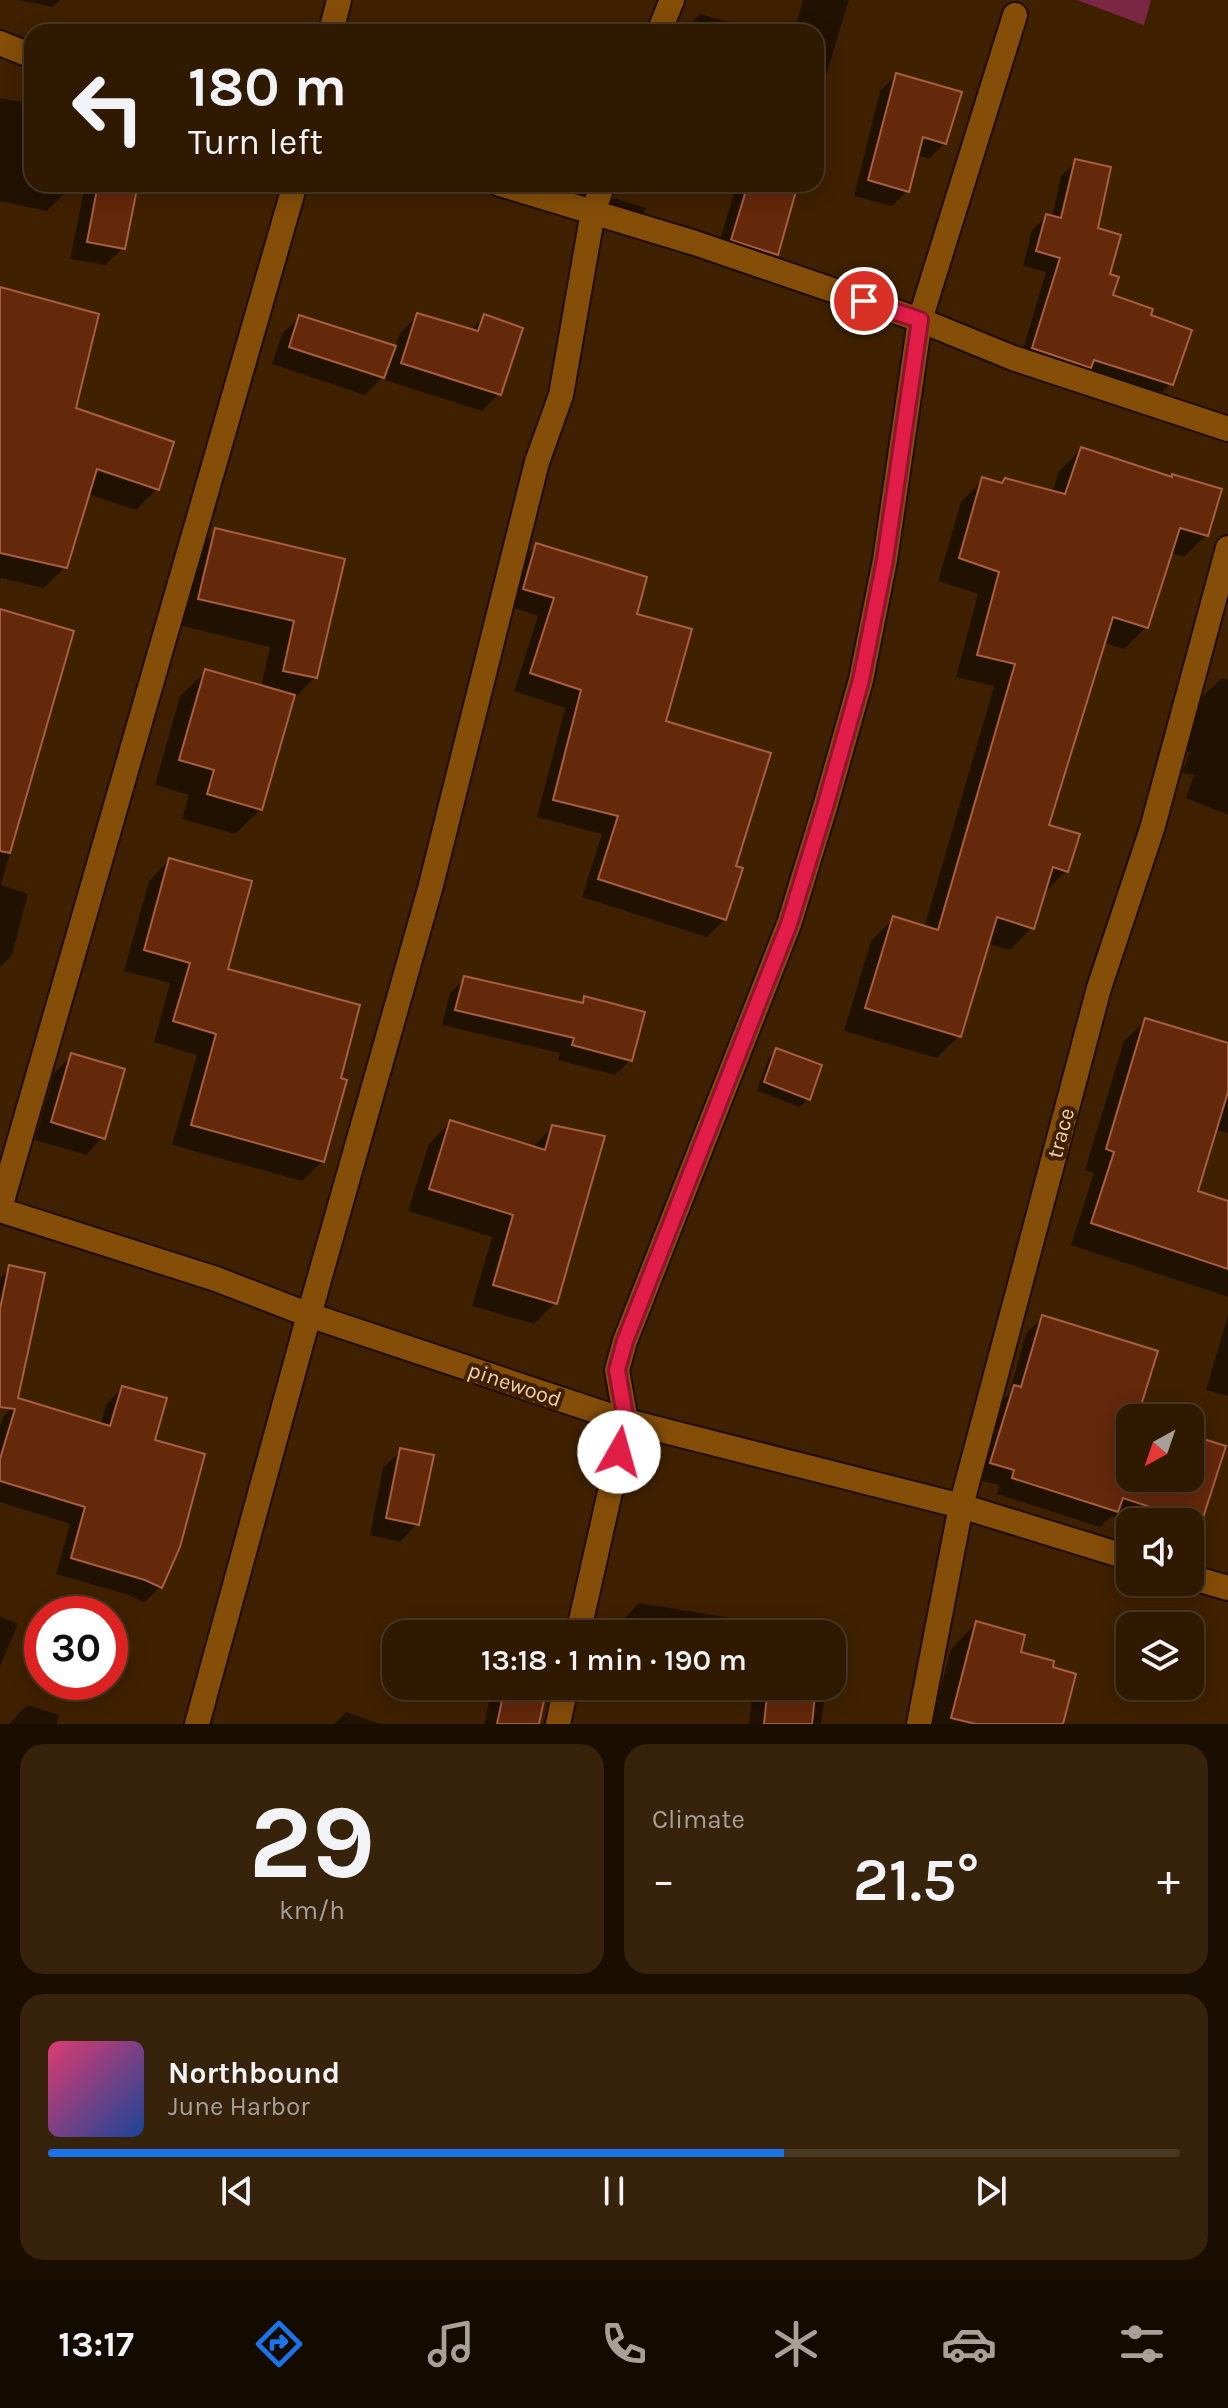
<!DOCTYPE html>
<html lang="en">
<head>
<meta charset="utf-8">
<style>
	:root { --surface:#2f1901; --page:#37220b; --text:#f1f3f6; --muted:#a7a099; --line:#4a3823; --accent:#1a73e8 }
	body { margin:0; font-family:Karla,sans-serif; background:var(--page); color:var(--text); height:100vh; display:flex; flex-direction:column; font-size:30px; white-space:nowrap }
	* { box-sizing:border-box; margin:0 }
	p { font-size:26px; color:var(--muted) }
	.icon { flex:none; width:44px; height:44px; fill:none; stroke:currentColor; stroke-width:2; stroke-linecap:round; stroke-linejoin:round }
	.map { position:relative; height:1724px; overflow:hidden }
	.side { display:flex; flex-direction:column; gap:20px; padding:20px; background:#1a0e01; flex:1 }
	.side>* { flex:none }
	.hud { position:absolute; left:24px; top:24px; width:800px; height:168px; border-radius:24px; box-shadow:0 4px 20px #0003,0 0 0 2px var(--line); background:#2f1901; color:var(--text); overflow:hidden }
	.needle { width:52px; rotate:220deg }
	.controls { position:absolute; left:1116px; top:1404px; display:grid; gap:16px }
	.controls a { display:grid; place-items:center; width:88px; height:88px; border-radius:16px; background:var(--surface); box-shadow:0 4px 20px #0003,0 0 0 2px var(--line); font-size:40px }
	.speed { position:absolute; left:24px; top:1596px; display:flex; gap:16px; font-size:40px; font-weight:700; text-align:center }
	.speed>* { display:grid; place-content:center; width:104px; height:104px; border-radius:50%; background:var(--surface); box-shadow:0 4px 20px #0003,0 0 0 2px var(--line); line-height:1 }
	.speed .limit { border:12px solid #d22; background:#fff; color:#111 }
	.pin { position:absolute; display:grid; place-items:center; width:68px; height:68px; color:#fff; margin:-34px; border:4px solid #fff; border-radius:50%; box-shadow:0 2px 8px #0007 }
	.me { position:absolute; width:88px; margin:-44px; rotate:7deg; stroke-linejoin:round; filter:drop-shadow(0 0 6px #0008) }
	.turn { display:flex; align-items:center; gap:28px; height:168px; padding:0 32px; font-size:36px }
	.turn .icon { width:104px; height:104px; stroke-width:2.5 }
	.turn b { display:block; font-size:56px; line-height:68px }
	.big { font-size:60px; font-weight:600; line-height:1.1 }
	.side .card { flex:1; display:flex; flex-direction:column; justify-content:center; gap:12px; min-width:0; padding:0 28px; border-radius:24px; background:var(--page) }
	.side .dial { align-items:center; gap:0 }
	.dial b { font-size:104px; line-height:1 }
	.song { display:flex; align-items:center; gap:24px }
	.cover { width:96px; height:96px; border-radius:12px; background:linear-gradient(135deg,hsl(340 70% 55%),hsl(220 70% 35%)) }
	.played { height:8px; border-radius:4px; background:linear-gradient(90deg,var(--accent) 65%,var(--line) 65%) }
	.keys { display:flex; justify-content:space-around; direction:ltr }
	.heat { display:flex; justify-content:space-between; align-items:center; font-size:44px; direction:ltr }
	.side .tiles { flex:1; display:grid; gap:20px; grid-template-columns:1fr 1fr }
	.card:last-child { grid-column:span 2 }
	.trip { position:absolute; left:382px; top:1620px; width:464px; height:80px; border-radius:24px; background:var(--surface); box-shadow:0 4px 20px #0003,0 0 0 2px var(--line); font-weight:600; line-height:80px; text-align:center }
	.tab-bar { display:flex; height:128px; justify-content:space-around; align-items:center; background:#130a00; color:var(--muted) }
	.tab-bar .icon { width:56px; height:56px }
	.tab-bar .on { color:var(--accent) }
	.tab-bar b { font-size:36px; color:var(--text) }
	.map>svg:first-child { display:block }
</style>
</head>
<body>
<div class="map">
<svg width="1228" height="1724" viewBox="0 0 1228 1724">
	<rect width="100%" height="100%" fill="#3f2101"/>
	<!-- green -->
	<path fill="#7b2743" d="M 1077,0 L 1151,0 L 1144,25 Z"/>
	<!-- shadow -->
	<g fill="#0007">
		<path d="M 19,0 L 60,0 L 53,7 Z"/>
		<path d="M 803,0 L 849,0 L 816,108 L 816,32 L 794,32 Z"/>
		<path d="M 700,14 L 763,32 L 682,32 Z"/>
		<path d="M 896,75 L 945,143 L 929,159 L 917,155 L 908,190 L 892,206 L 854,196 L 880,91 Z"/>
		<path d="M 0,98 L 32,104 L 32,184 L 67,184 L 65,193 L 47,211 L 0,201 Z"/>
		<path d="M 1076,162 L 1108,276 L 1111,296 L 1148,317 L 1171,383 L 1157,398 L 1019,363 L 1046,272 L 1023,266 L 1032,230 L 1047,216 L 1052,217 L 1061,176 Z"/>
		<path d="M 90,184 L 135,184 L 123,248 L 105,265 L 70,259 L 84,190 Z"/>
		<path d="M 743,184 L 779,184 L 795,189 L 776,254 L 758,272 L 715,257 L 734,193 Z"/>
		<path d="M 615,198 L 646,208 L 644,212 L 636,220 L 607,206 Z"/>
		<path d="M 0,290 L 73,410 L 157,489 L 136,510 L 88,494 L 65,567 L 44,588 L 1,578 L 0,582 Z"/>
		<path d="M 417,316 L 470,331 L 485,316 L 499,394 L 482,411 L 385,380 L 388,372 L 365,395 L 272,364 L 282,334 L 300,317 L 395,348 L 400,333 Z"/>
		<path d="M 1081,449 L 1206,535 L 1184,557 L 1170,553 L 1146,627 L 1124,649 L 1105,643 L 1047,826 L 1066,871 L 1044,893 L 1032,927 L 1010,950 L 987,943 L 959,1036 L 937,1058 L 844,1031 L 871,941 L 893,919 L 924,928 L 994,686 L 956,677 L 978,594 L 938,581 L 961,502 L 983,480 L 1000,485 L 1005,480 L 1052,493 L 1059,471 Z"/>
		<path d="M 216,530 L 342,561 L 315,677 L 291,702 L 261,809 L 235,834 L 182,819 L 189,795 L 155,785 L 180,696 L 206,671 L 261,687 L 270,647 L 174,624 L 190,556 Z"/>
		<path d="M 537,545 L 634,616 L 664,722 L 734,867 L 725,919 L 707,937 L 582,897 L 602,834 L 537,817 L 565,708 L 514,691 L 538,616 L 507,606 L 519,562 Z"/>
		<path d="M 0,611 L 72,632 L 1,885 L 28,894 L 12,955 L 0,967 Z"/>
		<path d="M 1222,678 L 1228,680 L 1228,815 L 1186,798 L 1194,775 L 1182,773 L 1190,752 L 1182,750 L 1200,699 Z"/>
		<path d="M 169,860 L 226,971 L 338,1080 L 323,1161 L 302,1181 L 172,1145 L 197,1055 L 154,1042 L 170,983 L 124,971 L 149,881 Z"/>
		<path d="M 465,978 L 579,1004 L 585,998 L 630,1060 L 615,1075 L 558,1060 L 560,1053 L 442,1025 L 450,993 Z"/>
		<path d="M 1146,1020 L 1228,1045 L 1228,1133 L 1215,1130 L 1196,1193 L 1228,1203 L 1228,1297 L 1071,1245 L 1094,1173 L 1085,1170 L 1124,1041 Z"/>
		<path d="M 777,1051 L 808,1099 L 800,1107 L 757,1091 L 768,1059 Z"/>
		<path d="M 72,1055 L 103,1137 L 86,1155 L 35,1140 L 54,1073 Z"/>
		<path d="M 450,1122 L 532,1148 L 552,1127 L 555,1303 L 534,1324 L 472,1306 L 492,1237 L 408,1211 L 429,1144 Z"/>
		<path d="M 10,1268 L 0,1402 L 0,1278 Z"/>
		<path d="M 1228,1315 L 1228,1396 L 1206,1390 Z"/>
		<path d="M 1042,1318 L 1135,1418 L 1130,1418 L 1130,1478 L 1190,1478 L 1190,1460 L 1199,1523 L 1190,1532 L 1190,1522 L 1131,1522 L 1112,1516 L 1100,1527 L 997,1494 L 999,1485 L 975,1479 L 999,1404 L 1009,1394 L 1026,1334 Z"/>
		<path d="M 122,1388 L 161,1586 L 144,1603 L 129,1595 L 56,1574 L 70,1524 L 0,1502 L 0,1426 L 3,1417 L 19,1400 L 100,1425 L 106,1405 Z"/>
		<path d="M 401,1450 L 417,1524 L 400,1542 L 370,1535 L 383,1468 Z"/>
		<path d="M 639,1603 L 743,1620 L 741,1634 L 618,1634 L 622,1621 Z"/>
		<path d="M 0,1616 L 18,1624 L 0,1666 Z"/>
		<path d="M 976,1623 L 1019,1653 L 1061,1724 L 931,1724 L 951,1649 Z"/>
		<path d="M 502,1686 L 532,1686 L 537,1724 L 484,1724 L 490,1698 Z"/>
		<path d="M 762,1686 L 826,1686 L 821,1724 L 749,1724 L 752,1696 Z"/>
		<path d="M 27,1705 L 59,1715 L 57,1724 L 9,1724 Z"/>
		<path d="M 346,1712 L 380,1724 L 334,1724 Z"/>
	</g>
	<!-- building -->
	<g fill="#64280b" stroke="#a75f40" stroke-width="2">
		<path d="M 896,73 L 962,92 L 946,144 L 923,137 L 909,192 L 868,180 Z"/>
		<path d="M 1075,159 L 1111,167 L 1098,228 L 1121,235 L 1110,274 L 1119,277 L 1113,295 L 1153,309 L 1151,315 L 1192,330 L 1173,385 L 1094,360 L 1091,368 L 1032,348 L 1060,258 L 1036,251 L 1046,214 L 1061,218 Z"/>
		<path d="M 98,184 L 138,184 L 125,249 L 87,242 Z"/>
		<path d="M 748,184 L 798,184 L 778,255 L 731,240 Z"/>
		<path d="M 0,287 L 99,314 L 76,408 L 174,442 L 159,490 L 97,469 L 67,568 L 0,553 Z"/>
		<path d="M 417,313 L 478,331 L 484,314 L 523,328 L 501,395 L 401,363 Z"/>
		<path d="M 299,315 L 396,346 L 384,378 L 289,347 Z"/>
		<path d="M 1081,447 L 1172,477 L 1172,474 L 1222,489 L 1208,536 L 1180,528 L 1148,628 L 1113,617 L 1049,825 L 1080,834 L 1068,872 L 1053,867 L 1034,929 L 997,917 L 961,1037 L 865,1008 L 893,916 L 938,930 L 1015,664 L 977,655 L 999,572 L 959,558 L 982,477 L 1002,483 L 1005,478 L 1065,494 Z"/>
		<path d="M 215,528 L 345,559 L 317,678 L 283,671 L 294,621 L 198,599 Z"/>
		<path d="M 536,543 L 647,577 L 637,614 L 692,629 L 666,721 L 771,753 L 736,866 L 743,868 L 726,920 L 598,879 L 618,816 L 553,800 L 581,690 L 530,673 L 554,598 L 523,589 Z"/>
		<path d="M 0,609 L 74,631 L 10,853 L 0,851 Z"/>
		<path d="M 205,669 L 295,695 L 262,810 L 207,794 L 214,770 L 179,760 Z"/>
		<path d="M 169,858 L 252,881 L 228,969 L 360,1005 L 341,1078 L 347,1080 L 324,1162 L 191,1125 L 216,1034 L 173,1021 L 190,963 L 144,950 Z"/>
		<path d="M 464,976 L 583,1003 L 584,996 L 645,1012 L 632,1061 L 572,1045 L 574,1038 L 455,1010 Z"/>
		<path d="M 1145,1018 L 1228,1043 L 1228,1092 L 1198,1191 L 1228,1201 L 1228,1269 L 1091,1223 L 1114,1152 L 1106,1149 Z"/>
		<path d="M 776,1048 L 822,1065 L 810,1100 L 764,1082 Z"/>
		<path d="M 71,1053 L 125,1069 L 105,1139 L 51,1122 Z"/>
		<path d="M 450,1120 L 545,1150 L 552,1125 L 605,1136 L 557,1304 L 493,1285 L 513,1215 L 429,1189 Z"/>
		<path d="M 9,1265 L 45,1273 L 18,1398 L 110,1426 L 122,1386 L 167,1398 L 155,1440 L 205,1454 L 180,1547 L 162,1588 L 145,1580 L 71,1558 L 85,1507 L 0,1481 L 0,1459 L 15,1409 L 0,1407 L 0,1309 Z"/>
		<path d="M 1042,1315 L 1158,1351 L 1137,1418 L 1130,1418 L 1130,1478 L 1190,1478 L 1190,1435 L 1226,1446 L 1201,1524 L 1123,1498 L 1118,1512 L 1012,1478 L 1014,1470 L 990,1463 L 1014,1385 L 1021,1387 Z"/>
		<path d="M 400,1448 L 434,1455 L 419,1525 L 386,1518 Z"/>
		<path d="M 976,1621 L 1025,1635 L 1021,1652 L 1054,1661 L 1053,1667 L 1076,1674 L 1063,1724 L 976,1724 L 951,1718 Z"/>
		<path d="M 505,1686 L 547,1686 L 539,1724 L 497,1724 Z"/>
		<path d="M 768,1686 L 816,1686 L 812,1724 L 764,1724 Z"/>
	</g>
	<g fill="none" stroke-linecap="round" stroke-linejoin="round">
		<!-- street casing -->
		<g stroke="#1f0d00" stroke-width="28">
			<g id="street">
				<path d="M 331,32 L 339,0"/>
				<path d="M 659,32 L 672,0"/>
				<path d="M 0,43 L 32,56"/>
				<path d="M 500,184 L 695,243 L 920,320 L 1013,358 L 1228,429"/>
				<path d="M 0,1208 L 295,184"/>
				<path d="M 0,1210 L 216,1279 L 309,1315 L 626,1421 L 961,1506 L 1130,1558"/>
				<path d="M 1190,1577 L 1228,1588"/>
				<path d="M 578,1634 L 626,1421 L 617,1370 L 625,1341 L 789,924 L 825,807 L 861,680 L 885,560 L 920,320 L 1015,15"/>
				<path d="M 197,1724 L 309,1315 L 430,889 L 537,462 L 561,395 L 593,212 L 603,184"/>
				<path d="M 558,1724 L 566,1686"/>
				<path d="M 919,1724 L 961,1506 L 1099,988 L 1152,829 L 1228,548"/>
			</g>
		</g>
		<!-- street -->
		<use href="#street" stroke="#844d08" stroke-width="24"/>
	</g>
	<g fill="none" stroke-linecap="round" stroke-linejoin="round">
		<!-- route casing -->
		<g stroke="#92132f" stroke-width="20">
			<path id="route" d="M 619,1452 L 626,1421 L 617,1370 L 625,1341 L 789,924 L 825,807 L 861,680 L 885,560 L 920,320 L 864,301"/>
		</g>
		<!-- route -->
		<use href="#route" stroke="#e11d48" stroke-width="14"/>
	</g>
	<g text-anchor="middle" stroke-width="8" stroke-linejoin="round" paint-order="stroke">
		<!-- street labels -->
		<g font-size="22" fill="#eeceb1" stroke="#3f2101">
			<text transform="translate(1060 1133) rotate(-75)" y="8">trace</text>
			<text transform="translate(515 1384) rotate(19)" y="8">pinewood</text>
		</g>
	</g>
</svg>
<div class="controls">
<a><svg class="needle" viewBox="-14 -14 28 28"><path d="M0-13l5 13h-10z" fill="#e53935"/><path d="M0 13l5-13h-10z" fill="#a7a099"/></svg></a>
<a><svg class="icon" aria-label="sound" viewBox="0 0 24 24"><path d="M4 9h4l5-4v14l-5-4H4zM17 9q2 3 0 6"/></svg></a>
<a><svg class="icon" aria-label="layers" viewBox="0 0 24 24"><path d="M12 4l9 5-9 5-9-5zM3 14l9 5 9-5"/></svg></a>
</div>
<div class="speed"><div class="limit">30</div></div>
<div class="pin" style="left:864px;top:301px;background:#d93025"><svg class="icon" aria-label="arrive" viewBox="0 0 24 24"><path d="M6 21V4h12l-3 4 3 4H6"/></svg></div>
<svg class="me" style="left:619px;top:1452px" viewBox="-20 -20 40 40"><circle r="19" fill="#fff"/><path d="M0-13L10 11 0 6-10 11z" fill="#e11d48"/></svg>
<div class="trip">13:18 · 1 min · 190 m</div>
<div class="hud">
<div class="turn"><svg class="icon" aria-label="left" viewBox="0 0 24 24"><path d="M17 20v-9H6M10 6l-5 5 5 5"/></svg><div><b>180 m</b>Turn left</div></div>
</div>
</div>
<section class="side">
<div class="tiles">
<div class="card dial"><b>29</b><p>km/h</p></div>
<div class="card"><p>Climate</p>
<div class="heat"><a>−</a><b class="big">21.5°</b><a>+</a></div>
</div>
<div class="card">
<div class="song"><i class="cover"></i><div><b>Northbound</b><p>June Harbor</p></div></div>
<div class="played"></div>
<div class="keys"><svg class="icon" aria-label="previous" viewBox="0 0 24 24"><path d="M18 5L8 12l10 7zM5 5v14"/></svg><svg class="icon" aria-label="pause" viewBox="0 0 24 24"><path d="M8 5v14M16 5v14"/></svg><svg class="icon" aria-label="next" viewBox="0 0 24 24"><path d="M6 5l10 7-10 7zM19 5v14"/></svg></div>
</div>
</div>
</section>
<nav class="tab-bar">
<b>13:17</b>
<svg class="icon on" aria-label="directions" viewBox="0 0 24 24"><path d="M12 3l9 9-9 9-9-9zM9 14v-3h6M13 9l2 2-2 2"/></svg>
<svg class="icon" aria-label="music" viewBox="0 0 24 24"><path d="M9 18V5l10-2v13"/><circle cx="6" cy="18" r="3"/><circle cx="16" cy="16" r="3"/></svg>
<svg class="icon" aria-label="phone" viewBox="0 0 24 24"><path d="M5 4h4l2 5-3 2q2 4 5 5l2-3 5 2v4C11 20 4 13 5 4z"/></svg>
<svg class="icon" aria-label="climate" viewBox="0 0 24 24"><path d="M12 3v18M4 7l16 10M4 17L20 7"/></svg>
<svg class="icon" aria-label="car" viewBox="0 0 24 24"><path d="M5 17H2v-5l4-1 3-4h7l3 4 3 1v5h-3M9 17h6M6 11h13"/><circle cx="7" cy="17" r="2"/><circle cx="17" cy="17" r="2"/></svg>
<svg class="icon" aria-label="filters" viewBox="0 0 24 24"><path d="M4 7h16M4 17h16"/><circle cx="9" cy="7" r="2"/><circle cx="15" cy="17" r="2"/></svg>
</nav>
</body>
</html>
